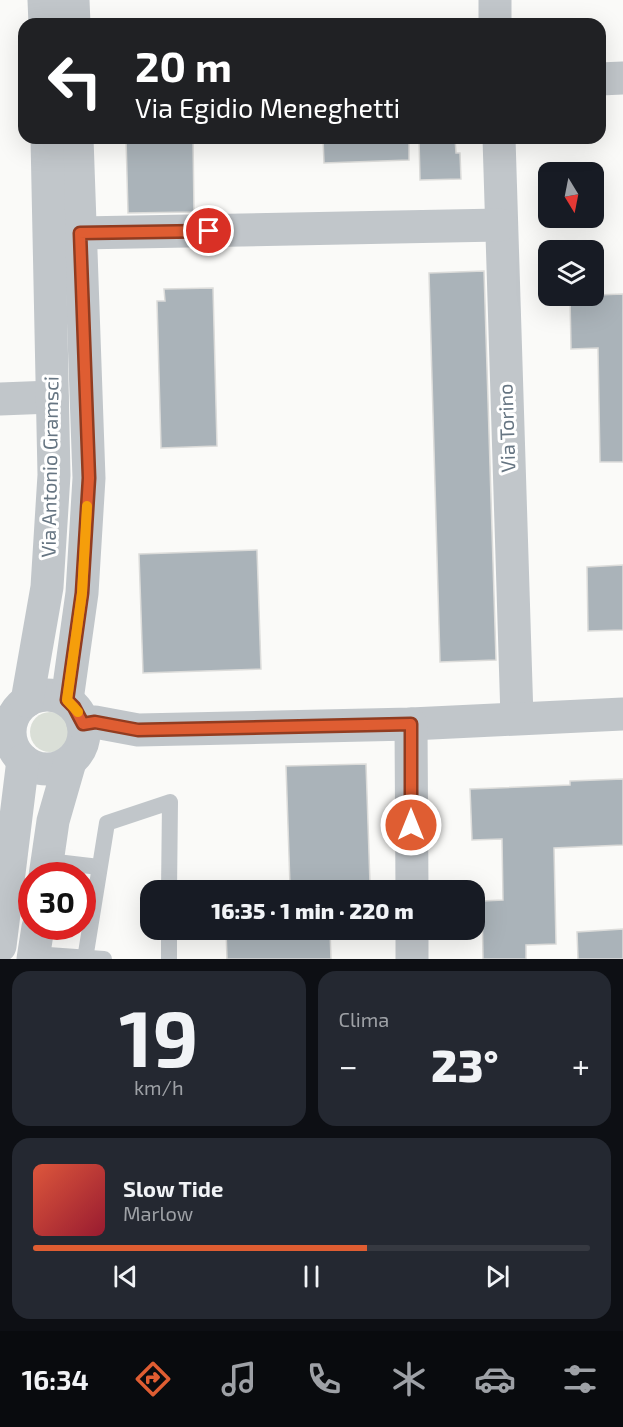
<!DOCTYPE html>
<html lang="it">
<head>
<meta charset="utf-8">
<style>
	:root { --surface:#171b24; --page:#242831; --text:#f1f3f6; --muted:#9ea1a6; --line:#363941; --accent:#df5d32 }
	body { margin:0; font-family:"Exo 2",sans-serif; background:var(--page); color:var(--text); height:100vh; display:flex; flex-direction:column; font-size:22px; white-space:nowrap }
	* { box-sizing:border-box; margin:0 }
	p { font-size:20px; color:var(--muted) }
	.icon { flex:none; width:33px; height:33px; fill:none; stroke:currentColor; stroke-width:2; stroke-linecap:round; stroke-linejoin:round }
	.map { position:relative; height:959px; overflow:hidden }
	.sheet { display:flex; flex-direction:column; gap:12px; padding:12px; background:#0d0f14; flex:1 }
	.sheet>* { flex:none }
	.banner { position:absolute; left:18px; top:18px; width:588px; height:126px; border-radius:18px; box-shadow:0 6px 24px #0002; background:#202124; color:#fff; overflow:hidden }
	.needle { width:39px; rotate:170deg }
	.controls { position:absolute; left:538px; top:162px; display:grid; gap:12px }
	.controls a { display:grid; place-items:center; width:66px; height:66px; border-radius:12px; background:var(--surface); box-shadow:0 6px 24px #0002; font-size:30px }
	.speed { position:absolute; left:18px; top:862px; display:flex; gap:12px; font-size:30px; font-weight:700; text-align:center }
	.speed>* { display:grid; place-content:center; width:78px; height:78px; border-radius:50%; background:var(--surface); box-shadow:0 6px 24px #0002; line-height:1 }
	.speed .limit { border:9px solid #d22; background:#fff; color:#111 }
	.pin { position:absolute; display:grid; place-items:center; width:51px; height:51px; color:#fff; margin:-26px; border:3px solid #fff; border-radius:50%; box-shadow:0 2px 6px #0007 }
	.me { position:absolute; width:66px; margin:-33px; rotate:0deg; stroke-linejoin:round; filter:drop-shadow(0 0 4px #0008) }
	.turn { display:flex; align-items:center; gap:21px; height:126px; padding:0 18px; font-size:27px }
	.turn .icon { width:78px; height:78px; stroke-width:2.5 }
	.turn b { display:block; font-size:42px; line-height:51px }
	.big { font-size:45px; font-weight:800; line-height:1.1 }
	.sheet .card { flex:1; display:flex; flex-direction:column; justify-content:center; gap:9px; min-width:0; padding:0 21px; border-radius:18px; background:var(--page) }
	.sheet .dial { align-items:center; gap:0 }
	.dial b { font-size:78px; line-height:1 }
	.song { display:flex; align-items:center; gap:18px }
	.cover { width:72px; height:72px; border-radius:9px; background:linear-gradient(135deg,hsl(10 70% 55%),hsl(350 70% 35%)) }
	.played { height:6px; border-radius:3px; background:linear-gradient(90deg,var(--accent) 60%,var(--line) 60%) }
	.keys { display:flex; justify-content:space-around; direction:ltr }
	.heat { display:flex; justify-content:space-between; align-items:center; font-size:33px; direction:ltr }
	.sheet .tiles { flex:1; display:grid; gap:12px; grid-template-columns:1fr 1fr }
	.card:last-child { grid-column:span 2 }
	.trip { position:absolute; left:140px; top:880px; width:345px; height:60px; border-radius:18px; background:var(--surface); box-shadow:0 6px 24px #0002; font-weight:800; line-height:60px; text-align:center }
	.tabs { display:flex; height:96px; justify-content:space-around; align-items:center; background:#090b0e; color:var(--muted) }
	.tabs .icon { width:42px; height:42px }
	.tabs .on { color:var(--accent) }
	.tabs b { font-size:27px; color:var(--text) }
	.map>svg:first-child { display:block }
</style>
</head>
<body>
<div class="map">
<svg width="623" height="959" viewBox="0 0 623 959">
	<rect width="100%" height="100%" fill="#fafaf8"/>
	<!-- green -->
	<circle fill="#dadfd7" cx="50" cy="732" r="20"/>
	<!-- building -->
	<g fill="#aab3b9" stroke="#dcdcda" stroke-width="1.5">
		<path d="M 126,138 L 193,138 L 194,212 L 128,213 Z"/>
		<path d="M 323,138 L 409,138 L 409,160 L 324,163 Z"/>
		<path d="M 419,138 L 455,138 L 456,153 L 460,153 L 461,179 L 420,180 Z"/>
		<path d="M 484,271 L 496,660 L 440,662 L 429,273 Z"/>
		<path d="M 213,288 L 217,446 L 161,448 L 157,301 L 165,301 L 164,289 Z"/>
		<path d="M 623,294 L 623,462 L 600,462 L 598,348 L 571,349 L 570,296 Z"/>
		<path d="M 257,550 L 261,669 L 143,673 L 139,554 Z"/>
		<path d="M 623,565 L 623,630 L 588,631 L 587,567 Z"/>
		<path d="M 366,764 L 370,884 L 329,885 L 329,891 L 225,891 L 225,889 L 290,886 L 286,766 Z"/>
		<path d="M 623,779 L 623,845 L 554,848 L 556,944 L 526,945 L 526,959 L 483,959 L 482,901 L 503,900 L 502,839 L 472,840 L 470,789 L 570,785 L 570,781 Z"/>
		<path d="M 623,929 L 623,959 L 578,959 L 577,932 Z"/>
		<path d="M 226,930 L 330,930 L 331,959 L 227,959 Z"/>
	</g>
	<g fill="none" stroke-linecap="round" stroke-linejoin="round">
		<!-- lane -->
		<g stroke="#c1c6ca" stroke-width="16">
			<path d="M 48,861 L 99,867"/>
			<path d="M 34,954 L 104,959"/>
			<path d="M 85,959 L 107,823 L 170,802 L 169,891"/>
			<path d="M 169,959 L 169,930"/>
		</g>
		<!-- street -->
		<g stroke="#c1c6ca" stroke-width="33">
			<path d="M 44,0 L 45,24"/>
			<path d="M 73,0 L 74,24"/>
			<path d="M 495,0 L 495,24"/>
			<path d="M 600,79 L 623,78"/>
			<path d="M 499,138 L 517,718"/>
			<path d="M 58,232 L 80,233 L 500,225"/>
			<path d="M 0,399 L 52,397"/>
			<circle cx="47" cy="732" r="37"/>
			<path d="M 67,700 L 82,593 L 89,478 L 77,138"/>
			<path d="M 27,701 L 47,587 L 54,475 L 47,138"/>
			<path d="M 83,724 L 95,722 L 138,730 L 411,724 L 623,714"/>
			<path d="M 411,724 L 412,891"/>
			<path d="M 45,876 L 53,821 L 70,762"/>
			<path d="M 412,930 L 412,959"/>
			<path d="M 0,946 L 23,760"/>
			<path d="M 33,959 L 38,927"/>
		</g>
	</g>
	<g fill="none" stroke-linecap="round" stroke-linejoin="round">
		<!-- route casing -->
		<g stroke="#913c20" stroke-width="15">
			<path id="route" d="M 209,231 L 80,233 L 89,478 L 82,593 L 67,700 L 74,707 L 83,724 L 95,722 L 138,730 L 411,724 L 411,825"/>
		</g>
		<!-- route -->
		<use href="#route" stroke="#df5d32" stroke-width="10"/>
		<!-- slow -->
		<path stroke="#f59e0b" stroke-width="10" d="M 78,712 L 67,700 L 82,593 L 87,506"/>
	</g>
	<g text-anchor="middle" stroke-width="6" stroke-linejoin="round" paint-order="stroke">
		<!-- street labels -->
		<g font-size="20" fill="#667582" stroke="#fff">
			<text transform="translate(507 428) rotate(-92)" y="7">Via Torino</text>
			<text transform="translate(50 467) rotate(-89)" y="7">Via Antonio Gramsci</text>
		</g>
	</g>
</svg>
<div class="controls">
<a><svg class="needle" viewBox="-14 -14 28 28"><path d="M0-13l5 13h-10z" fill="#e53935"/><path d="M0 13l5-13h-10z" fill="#9ea1a6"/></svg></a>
<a><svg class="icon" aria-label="layers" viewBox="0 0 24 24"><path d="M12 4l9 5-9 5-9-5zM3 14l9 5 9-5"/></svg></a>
</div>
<div class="speed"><div class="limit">30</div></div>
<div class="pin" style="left:209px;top:231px;background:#d93025"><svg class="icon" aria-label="arrive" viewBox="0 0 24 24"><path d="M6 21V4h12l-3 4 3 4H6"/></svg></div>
<svg class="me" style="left:411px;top:825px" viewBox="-20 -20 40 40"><circle r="17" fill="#df5d32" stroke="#fff" stroke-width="3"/><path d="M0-11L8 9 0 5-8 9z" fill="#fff"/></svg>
<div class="trip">16:35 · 1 min · 220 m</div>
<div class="banner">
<div class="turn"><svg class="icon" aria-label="left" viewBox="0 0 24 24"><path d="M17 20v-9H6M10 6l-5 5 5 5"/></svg><div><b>20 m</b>Via Egidio Meneghetti</div></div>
</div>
</div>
<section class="sheet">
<div class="tiles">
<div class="card dial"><b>19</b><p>km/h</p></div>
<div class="card"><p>Clima</p>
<div class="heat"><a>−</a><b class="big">23°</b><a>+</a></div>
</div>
<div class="card">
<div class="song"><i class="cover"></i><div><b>Slow Tide</b><p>Marlow</p></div></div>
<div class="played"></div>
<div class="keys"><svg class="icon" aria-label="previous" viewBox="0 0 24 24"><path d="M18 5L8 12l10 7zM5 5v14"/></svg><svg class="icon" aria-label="pause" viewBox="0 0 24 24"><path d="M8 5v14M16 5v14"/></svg><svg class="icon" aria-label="next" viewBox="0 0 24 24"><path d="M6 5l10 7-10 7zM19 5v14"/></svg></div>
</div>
</div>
</section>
<nav class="tabs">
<b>16:34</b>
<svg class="icon on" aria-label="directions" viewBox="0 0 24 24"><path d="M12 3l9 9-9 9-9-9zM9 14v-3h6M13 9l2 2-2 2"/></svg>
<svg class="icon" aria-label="music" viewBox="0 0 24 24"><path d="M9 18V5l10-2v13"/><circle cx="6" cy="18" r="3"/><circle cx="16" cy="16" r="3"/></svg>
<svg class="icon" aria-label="phone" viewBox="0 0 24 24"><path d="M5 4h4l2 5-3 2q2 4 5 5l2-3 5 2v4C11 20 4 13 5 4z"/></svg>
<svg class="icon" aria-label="climate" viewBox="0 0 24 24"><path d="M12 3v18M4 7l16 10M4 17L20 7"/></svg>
<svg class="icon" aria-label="car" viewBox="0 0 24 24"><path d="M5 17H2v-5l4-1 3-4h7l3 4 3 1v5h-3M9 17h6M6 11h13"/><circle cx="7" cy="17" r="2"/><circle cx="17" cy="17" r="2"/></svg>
<svg class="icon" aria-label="filters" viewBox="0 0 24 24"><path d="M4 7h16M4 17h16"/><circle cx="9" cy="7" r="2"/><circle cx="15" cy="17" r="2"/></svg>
</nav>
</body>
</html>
